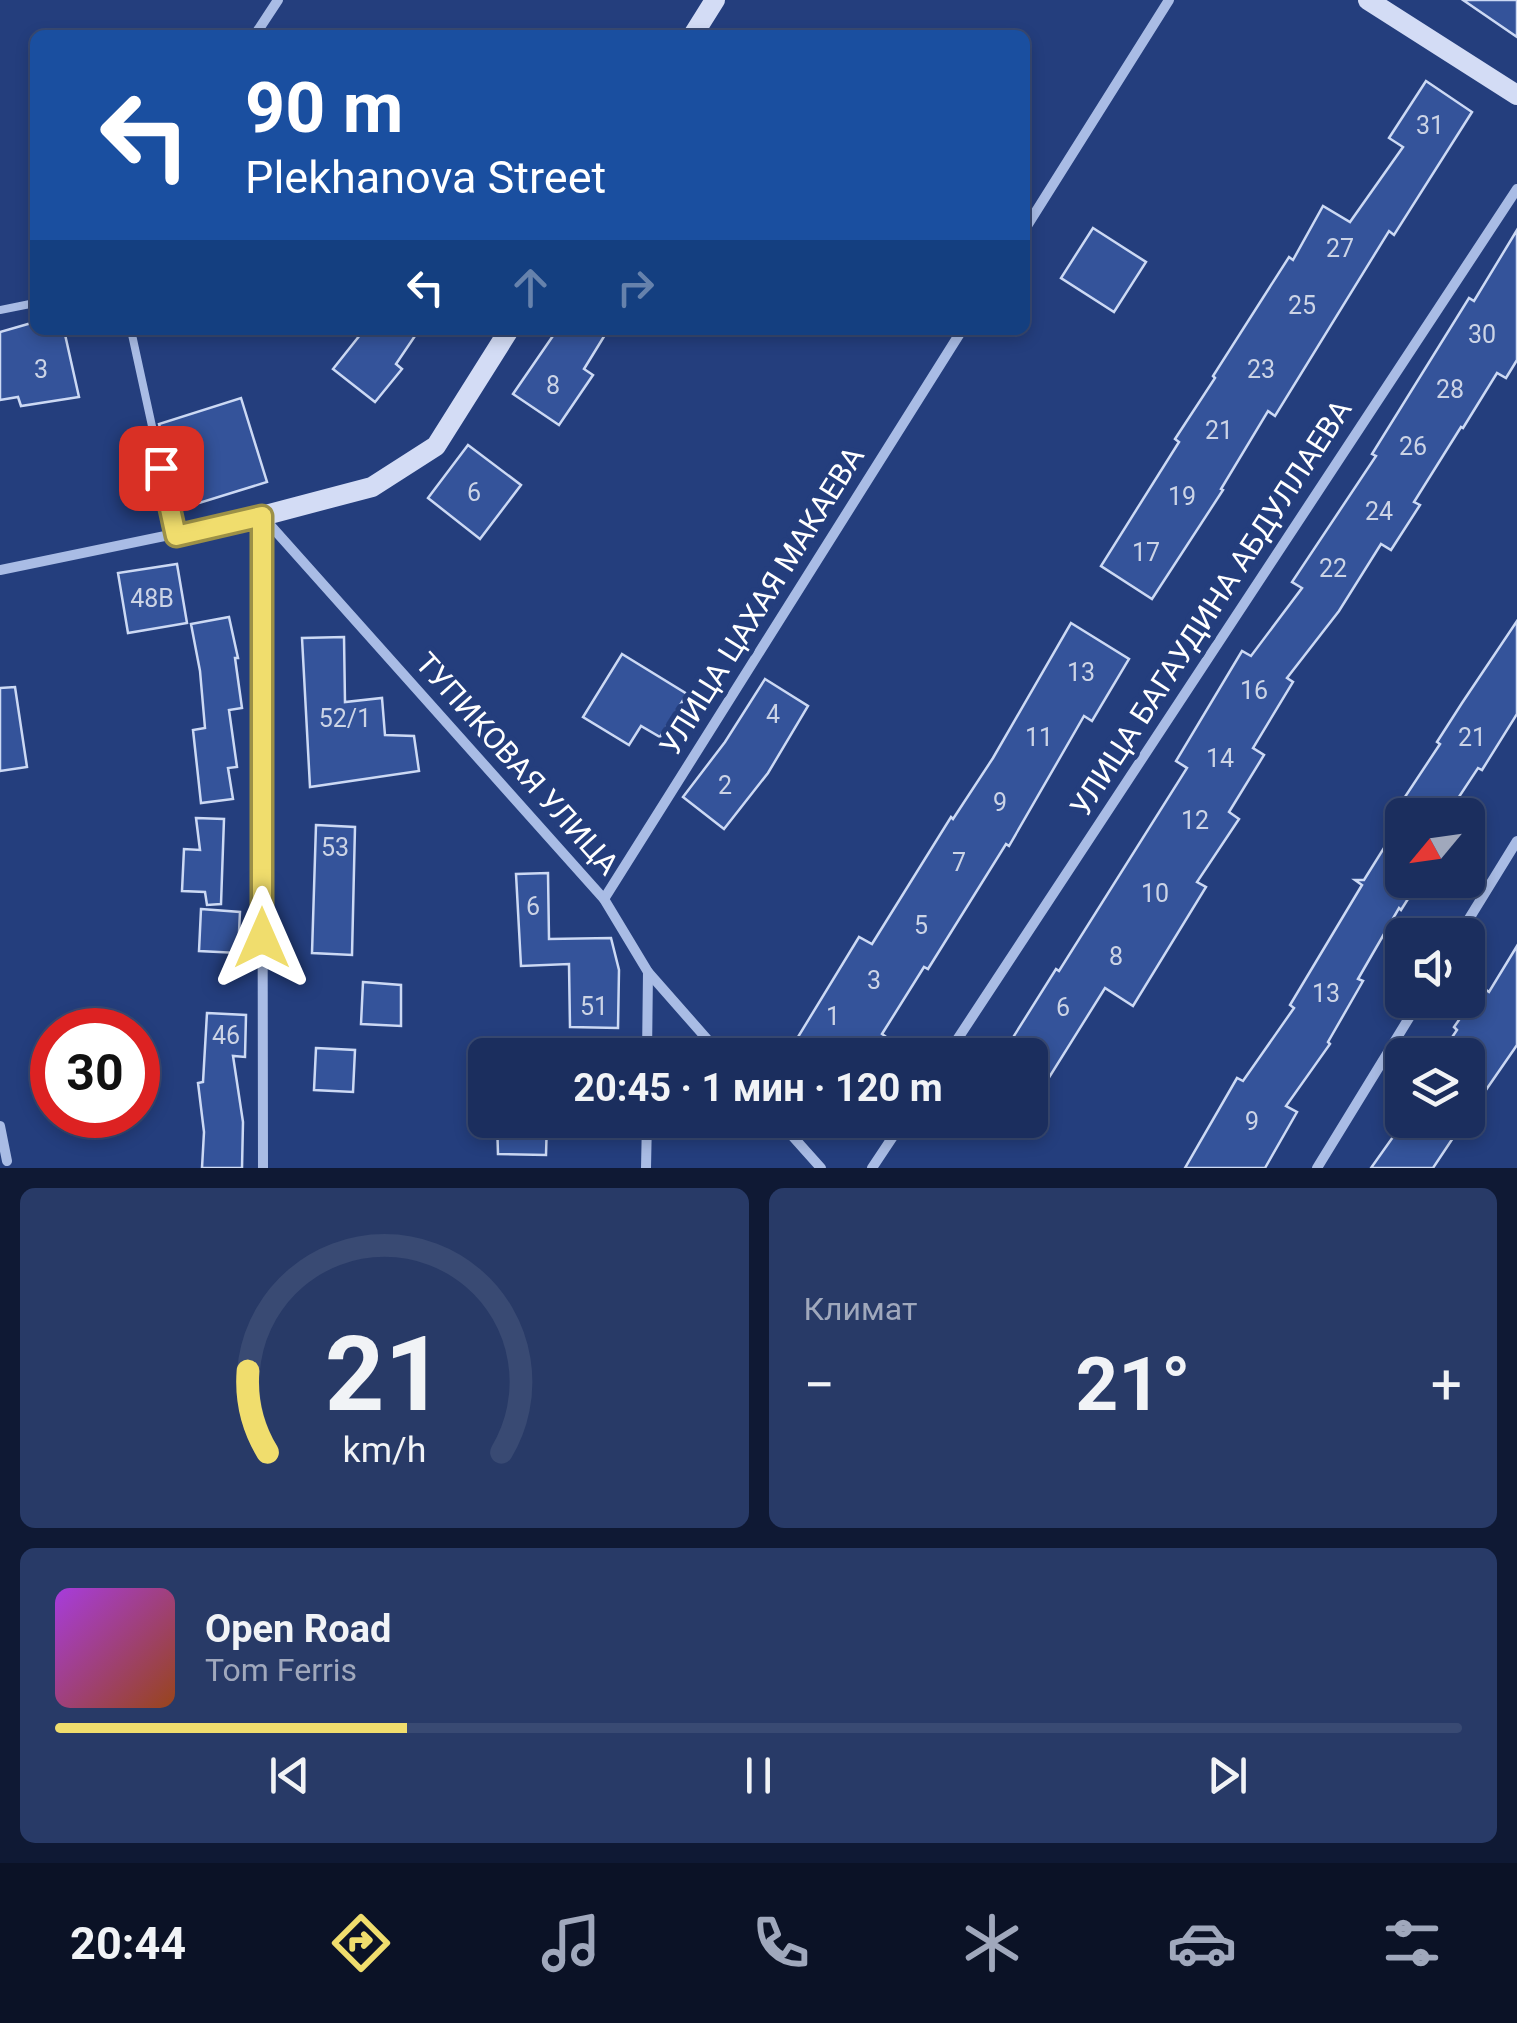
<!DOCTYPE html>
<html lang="ru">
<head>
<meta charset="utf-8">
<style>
	:root { --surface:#1b2e5e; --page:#283a67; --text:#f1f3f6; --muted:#a0a8bc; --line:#394a73; --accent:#f0dd6d }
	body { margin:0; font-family:Roboto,sans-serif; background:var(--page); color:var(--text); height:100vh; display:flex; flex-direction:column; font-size:38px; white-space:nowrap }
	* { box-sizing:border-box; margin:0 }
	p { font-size:32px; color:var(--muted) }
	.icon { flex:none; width:55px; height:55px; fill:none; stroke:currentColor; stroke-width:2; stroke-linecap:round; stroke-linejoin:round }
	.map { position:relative; height:1168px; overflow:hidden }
	.sheet { display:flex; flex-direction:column; gap:20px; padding:20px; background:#0f1934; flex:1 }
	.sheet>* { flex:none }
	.banner { position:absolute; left:30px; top:30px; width:1000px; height:305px; border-radius:15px; box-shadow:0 5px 15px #0003,0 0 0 2px var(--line); background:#1a4fa0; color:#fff; overflow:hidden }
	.needle { width:65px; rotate:241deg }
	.tools { position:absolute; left:1385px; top:798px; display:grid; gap:20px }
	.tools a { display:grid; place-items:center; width:100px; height:100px; border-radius:15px; background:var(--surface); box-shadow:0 5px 15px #0003,0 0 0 2px var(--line); font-size:50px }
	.speed { position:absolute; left:30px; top:1008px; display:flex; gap:20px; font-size:50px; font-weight:700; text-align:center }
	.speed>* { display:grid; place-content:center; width:130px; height:130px; border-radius:50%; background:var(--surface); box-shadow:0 5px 15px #0003,0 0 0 2px var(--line); line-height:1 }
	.speed .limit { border:15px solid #d22; background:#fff; color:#111 }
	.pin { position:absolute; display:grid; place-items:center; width:85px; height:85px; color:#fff; margin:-42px; border-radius:20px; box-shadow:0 5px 15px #0006 }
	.me { position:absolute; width:110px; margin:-55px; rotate:0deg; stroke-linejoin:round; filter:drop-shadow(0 0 8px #0008) }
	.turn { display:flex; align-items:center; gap:35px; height:210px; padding:0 50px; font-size:45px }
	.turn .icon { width:130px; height:130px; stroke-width:2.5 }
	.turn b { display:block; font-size:70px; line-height:85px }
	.lanes { display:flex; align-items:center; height:95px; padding:0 50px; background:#0003; justify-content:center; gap:50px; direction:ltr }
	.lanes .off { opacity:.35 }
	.big { font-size:75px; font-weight:700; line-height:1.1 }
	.sheet .widget { flex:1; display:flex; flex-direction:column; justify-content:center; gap:15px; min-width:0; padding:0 35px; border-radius:15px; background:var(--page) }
	.sheet .dial { align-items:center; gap:0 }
	.dial svg { height:260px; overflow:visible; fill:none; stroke:var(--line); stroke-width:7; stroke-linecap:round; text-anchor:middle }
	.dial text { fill:var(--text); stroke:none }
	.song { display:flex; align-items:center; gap:30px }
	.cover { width:120px; height:120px; border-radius:15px; background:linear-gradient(135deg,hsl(280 70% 55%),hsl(20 70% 35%)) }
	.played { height:10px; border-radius:5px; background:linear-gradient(90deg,var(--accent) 25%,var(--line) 25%) }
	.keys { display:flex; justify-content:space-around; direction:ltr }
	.heat { display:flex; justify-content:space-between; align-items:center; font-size:55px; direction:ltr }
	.sheet .tiles { flex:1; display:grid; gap:20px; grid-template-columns:1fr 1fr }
	.widget:last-child { grid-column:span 2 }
	.trip { position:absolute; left:468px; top:1038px; width:580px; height:100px; border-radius:15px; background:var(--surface); box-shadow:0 5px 15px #0003,0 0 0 2px var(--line); font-weight:700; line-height:100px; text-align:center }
	.menu { display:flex; height:160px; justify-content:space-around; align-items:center; background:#0b1226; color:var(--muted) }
	.menu .icon { width:70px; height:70px }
	.menu .active { color:var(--accent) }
	.menu b { font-size:45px; color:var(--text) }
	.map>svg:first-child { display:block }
</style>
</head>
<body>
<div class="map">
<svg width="1517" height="1168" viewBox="0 0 1517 1168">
	<rect width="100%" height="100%" fill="#243e7d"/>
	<!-- building -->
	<g fill="#34539a" stroke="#ccd9f4" stroke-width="2.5">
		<path d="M 1463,0 L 1517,0 L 1517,37 Z"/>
		<path d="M 1426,81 L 1472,112 L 1394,235 L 1389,231 L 1275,416 L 1268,411 L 1221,489 L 1223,490 L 1152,599 L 1101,566 L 1179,442 L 1175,439 L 1215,378 L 1213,376 L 1289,257 L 1293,260 L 1323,206 L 1350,222 L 1403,147 L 1389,138 Z"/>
		<path d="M 1093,228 L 1146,262 L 1114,312 L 1061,278 Z"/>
		<path d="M 1517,230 L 1517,360 L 1506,378 L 1497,373 L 1463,428 L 1461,427 L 1414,502 L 1420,505 L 1391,550 L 1381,544 L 1339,611 L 1287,678 L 1293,682 L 1253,748 L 1264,755 L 1229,812 L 1239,819 L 1197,882 L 1206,887 L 1133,1006 L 1105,988 L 1030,1108 L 1030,1055 L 1002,1055 L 1056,969 L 1059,971 L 1187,768 L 1176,761 L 1242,651 L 1251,656 L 1302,588 L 1292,582 L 1376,456 L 1372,454 L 1469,298 L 1474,301 Z"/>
		<path d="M 35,322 L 35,330 L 64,330 L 79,397 L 21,406 L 18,397 L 0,400 L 0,332 Z"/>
		<path d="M 364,330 L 419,330 L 396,364 L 402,369 L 375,402 L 333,369 Z"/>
		<path d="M 557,330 L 608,330 L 584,369 L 593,375 L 559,425 L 513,394 Z"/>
		<path d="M 241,398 L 267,482 L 183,508 L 159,424 Z"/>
		<path d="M 468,445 L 521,485 L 480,539 L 428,498 Z"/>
		<path d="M 177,564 L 187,623 L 128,633 L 118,573 Z"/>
		<path d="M 229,617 L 238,658 L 235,658 L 242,708 L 229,710 L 237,767 L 228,768 L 233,799 L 201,803 L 193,730 L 205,728 L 200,671 L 191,624 Z"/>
		<path d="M 1517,621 L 1517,714 L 1482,770 L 1478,768 L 1447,815 L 1393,815 L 1440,744 L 1437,742 L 1462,703 Z"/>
		<path d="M 1071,623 L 1129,659 L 1092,721 L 1084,716 L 1009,846 L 1006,844 L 928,969 L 924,967 L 882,1034 L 885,1036 L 873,1055 L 787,1055 L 859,937 L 872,944 L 951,817 L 953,819 L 993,758 Z"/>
		<path d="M 344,637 L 345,702 L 382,698 L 385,735 L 414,736 L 419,771 L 310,787 L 302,638 Z"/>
		<path d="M 622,654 L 687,694 L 660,737 L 641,726 L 629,745 L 583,717 Z"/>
		<path d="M 765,679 L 808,706 L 768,773 L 724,829 L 683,797 L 725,742 Z"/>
		<path d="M 15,687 L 27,767 L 0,771 L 0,688 Z"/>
		<path d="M 196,818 L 224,819 L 221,904 L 207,905 L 205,892 L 182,891 L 184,849 L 200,850 Z"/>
		<path d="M 1402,819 L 1402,880 L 1420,880 L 1401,910 L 1399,908 L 1358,979 L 1363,981 L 1328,1042 L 1330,1044 L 1286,1106 L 1297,1112 L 1265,1168 L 1185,1168 L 1237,1078 L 1243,1081 L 1294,1008 L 1290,1005 L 1362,885 L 1355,880 L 1364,880 Z"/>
		<path d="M 316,825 L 355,827 L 352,955 L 312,953 Z"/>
		<path d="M 548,873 L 549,939 L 611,938 L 619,970 L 618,1028 L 570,1027 L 569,964 L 521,966 L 516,874 Z"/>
		<path d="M 201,909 L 240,912 L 238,953 L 199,951 Z"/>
		<path d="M 1517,946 L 1517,1045 L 1468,1116 L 1468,1055 L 1440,1055 L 1457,1030 L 1454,1027 L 1482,987 L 1489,992 Z"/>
		<path d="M 363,982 L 401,985 L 401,1026 L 361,1024 Z"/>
		<path d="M 207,1013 L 246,1015 L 245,1057 L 233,1056 L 243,1122 L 242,1168 L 202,1168 L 204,1132 L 198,1083 L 203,1082 Z"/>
		<path d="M 316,1048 L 355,1050 L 353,1092 L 314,1090 Z"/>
		<path d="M 497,1120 L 547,1120 L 546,1155 L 498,1154 Z"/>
		<path d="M 1405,1120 L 1465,1120 L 1433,1168 L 1371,1168 Z"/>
	</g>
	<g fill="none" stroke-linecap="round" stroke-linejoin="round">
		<!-- lane -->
		<g stroke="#a9bce5" stroke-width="8">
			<path d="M 0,310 L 35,303"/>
			<path d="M 131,330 L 176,536"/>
		</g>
		<!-- street -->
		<g stroke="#a9bce5" stroke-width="10">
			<path d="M 255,35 L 278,0"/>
			<path d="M 1025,229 L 1169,0"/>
			<path d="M 262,516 L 263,1168"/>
			<path d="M 263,517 L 604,899 L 648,972 L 721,1055"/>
			<path d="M 0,570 L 261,516"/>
			<path d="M 604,899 L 962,330"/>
			<path d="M 1459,935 L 1517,841"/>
			<path d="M 647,1055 L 648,972"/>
			<path d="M 655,1055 L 709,1042"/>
			<path d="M 947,1055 L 1517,189"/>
			<path d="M 778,1120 L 821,1168"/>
			<path d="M 0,1126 L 7,1161"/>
			<path d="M 646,1168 L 647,1120"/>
			<path d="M 872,1168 L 904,1120"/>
			<path d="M 1317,1168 L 1420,1000"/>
		</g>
		<!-- secondary -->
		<g stroke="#d3dcf5" stroke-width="20">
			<path d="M 1368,0 L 1517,95"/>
			<path d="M 693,35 L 715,0"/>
			<path d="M 262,516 L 372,487 L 436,446 L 509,330"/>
		</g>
	</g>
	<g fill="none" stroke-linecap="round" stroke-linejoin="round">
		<!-- route casing -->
		<g stroke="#9c9047" stroke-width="25">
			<path id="route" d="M 161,468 L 176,536 L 262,516 L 262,938"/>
		</g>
		<!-- route -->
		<use href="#route" stroke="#f0dd6d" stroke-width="18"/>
	</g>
	<g text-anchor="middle" stroke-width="10" stroke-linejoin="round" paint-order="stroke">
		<!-- number labels -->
		<g font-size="25" fill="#ccd4e6">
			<text x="1430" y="134">31</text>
			<text x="1340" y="257">27</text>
			<text x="1302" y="314">25</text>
			<text x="1482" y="343">30</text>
			<text x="41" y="378">3</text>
			<text x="1261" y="378">23</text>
			<text x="553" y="394">8</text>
			<text x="1450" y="398">28</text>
			<text x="1219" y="439">21</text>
			<text x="1413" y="455">26</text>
			<text x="474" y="501">6</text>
			<text x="1182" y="505">19</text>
			<text x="1379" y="520">24</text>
			<text x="1146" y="561">17</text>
			<text x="1333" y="577">22</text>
			<text x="152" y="607">48В</text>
			<text x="1081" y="681">13</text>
			<text x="1254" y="699">16</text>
			<text x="773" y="723">4</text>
			<text x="345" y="727">52/1</text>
			<text x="1039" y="746">11</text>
			<text x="1472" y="746">21</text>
			<text x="1220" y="767">14</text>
			<text x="725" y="794">2</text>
			<text x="1000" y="811">9</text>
			<text x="1195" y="829">12</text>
			<text x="335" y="856">53</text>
			<text x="959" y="871">7</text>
			<text x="1155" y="902">10</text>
			<text x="533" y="915">6</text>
			<text x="921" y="934">5</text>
			<text x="1116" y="965">8</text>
			<text x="874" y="989">3</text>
			<text x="1326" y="1002">13</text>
			<text x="594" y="1015">51</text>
			<text x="1063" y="1016">6</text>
			<text x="833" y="1025">1</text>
			<text x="226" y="1044">46</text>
			<text x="1252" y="1130">9</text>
		</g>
		<!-- street labels -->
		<g font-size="30" fill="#fff" stroke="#243e7d">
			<text transform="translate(762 601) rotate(-58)" y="10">УЛИЦА ЦАХАЯ МАКАЕВА</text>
			<text transform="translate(1211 608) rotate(-57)" y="10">УЛИЦА БАГАУДИНА АБДУЛЛАЕВА</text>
			<text transform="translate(517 764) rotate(48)" y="10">ТУПИКОВАЯ УЛИЦА</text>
		</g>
	</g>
</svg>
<div class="tools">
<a><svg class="needle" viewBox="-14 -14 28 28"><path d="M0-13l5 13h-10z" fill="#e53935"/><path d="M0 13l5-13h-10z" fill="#a0a8bc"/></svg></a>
<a><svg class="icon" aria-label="sound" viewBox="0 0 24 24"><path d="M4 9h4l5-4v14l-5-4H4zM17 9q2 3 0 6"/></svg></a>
<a><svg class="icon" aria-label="layers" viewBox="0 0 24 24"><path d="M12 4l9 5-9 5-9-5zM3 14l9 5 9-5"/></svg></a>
</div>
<div class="speed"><div class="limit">30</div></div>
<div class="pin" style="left:161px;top:468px;background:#d93025"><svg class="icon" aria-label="arrive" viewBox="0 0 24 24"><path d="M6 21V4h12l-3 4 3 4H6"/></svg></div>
<svg class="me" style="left:262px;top:938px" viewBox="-20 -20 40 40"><path d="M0-17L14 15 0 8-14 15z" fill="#f0dd6d" stroke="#fff" stroke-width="4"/></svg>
<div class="trip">20:45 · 1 мин · 120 m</div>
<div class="banner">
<div class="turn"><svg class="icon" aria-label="left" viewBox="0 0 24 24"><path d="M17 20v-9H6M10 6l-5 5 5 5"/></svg><div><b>90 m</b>Plekhanova Street</div></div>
<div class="lanes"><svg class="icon" aria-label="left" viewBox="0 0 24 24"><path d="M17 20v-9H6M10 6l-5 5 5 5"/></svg><svg class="icon off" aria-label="ahead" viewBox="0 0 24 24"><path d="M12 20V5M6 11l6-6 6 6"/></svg><svg class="icon off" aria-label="right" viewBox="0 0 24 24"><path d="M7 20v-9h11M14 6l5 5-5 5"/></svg></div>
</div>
</div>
<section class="sheet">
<div class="tiles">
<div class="widget dial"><svg viewBox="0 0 100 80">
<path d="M14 69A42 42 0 1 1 86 69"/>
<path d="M14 69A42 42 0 0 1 8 44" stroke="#f0dd6d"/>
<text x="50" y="56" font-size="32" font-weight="700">21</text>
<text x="50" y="72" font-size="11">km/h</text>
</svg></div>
<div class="widget"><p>Климат</p>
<div class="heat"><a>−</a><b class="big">21°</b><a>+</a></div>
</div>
<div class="widget">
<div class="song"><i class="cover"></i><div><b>Open Road</b><p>Tom Ferris</p></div></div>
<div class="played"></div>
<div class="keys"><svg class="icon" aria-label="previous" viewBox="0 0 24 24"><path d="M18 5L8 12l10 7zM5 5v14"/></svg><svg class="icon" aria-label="pause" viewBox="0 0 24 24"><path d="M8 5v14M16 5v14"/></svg><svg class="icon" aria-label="next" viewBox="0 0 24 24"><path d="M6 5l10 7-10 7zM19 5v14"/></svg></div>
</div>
</div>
</section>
<nav class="menu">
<b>20:44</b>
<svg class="icon active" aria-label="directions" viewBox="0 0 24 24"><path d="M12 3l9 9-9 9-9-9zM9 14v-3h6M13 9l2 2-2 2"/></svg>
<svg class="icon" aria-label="music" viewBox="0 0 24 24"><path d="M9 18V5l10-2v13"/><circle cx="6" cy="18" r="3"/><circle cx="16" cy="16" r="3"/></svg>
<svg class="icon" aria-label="phone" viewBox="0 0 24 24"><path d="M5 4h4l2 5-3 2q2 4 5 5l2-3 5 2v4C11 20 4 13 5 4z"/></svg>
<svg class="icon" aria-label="climate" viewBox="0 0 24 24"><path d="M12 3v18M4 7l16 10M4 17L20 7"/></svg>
<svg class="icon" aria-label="car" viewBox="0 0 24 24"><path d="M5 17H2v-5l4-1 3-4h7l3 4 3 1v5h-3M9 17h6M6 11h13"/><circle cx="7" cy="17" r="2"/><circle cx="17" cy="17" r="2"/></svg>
<svg class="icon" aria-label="filters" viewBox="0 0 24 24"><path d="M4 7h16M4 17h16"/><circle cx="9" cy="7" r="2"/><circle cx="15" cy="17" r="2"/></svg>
</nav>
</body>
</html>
